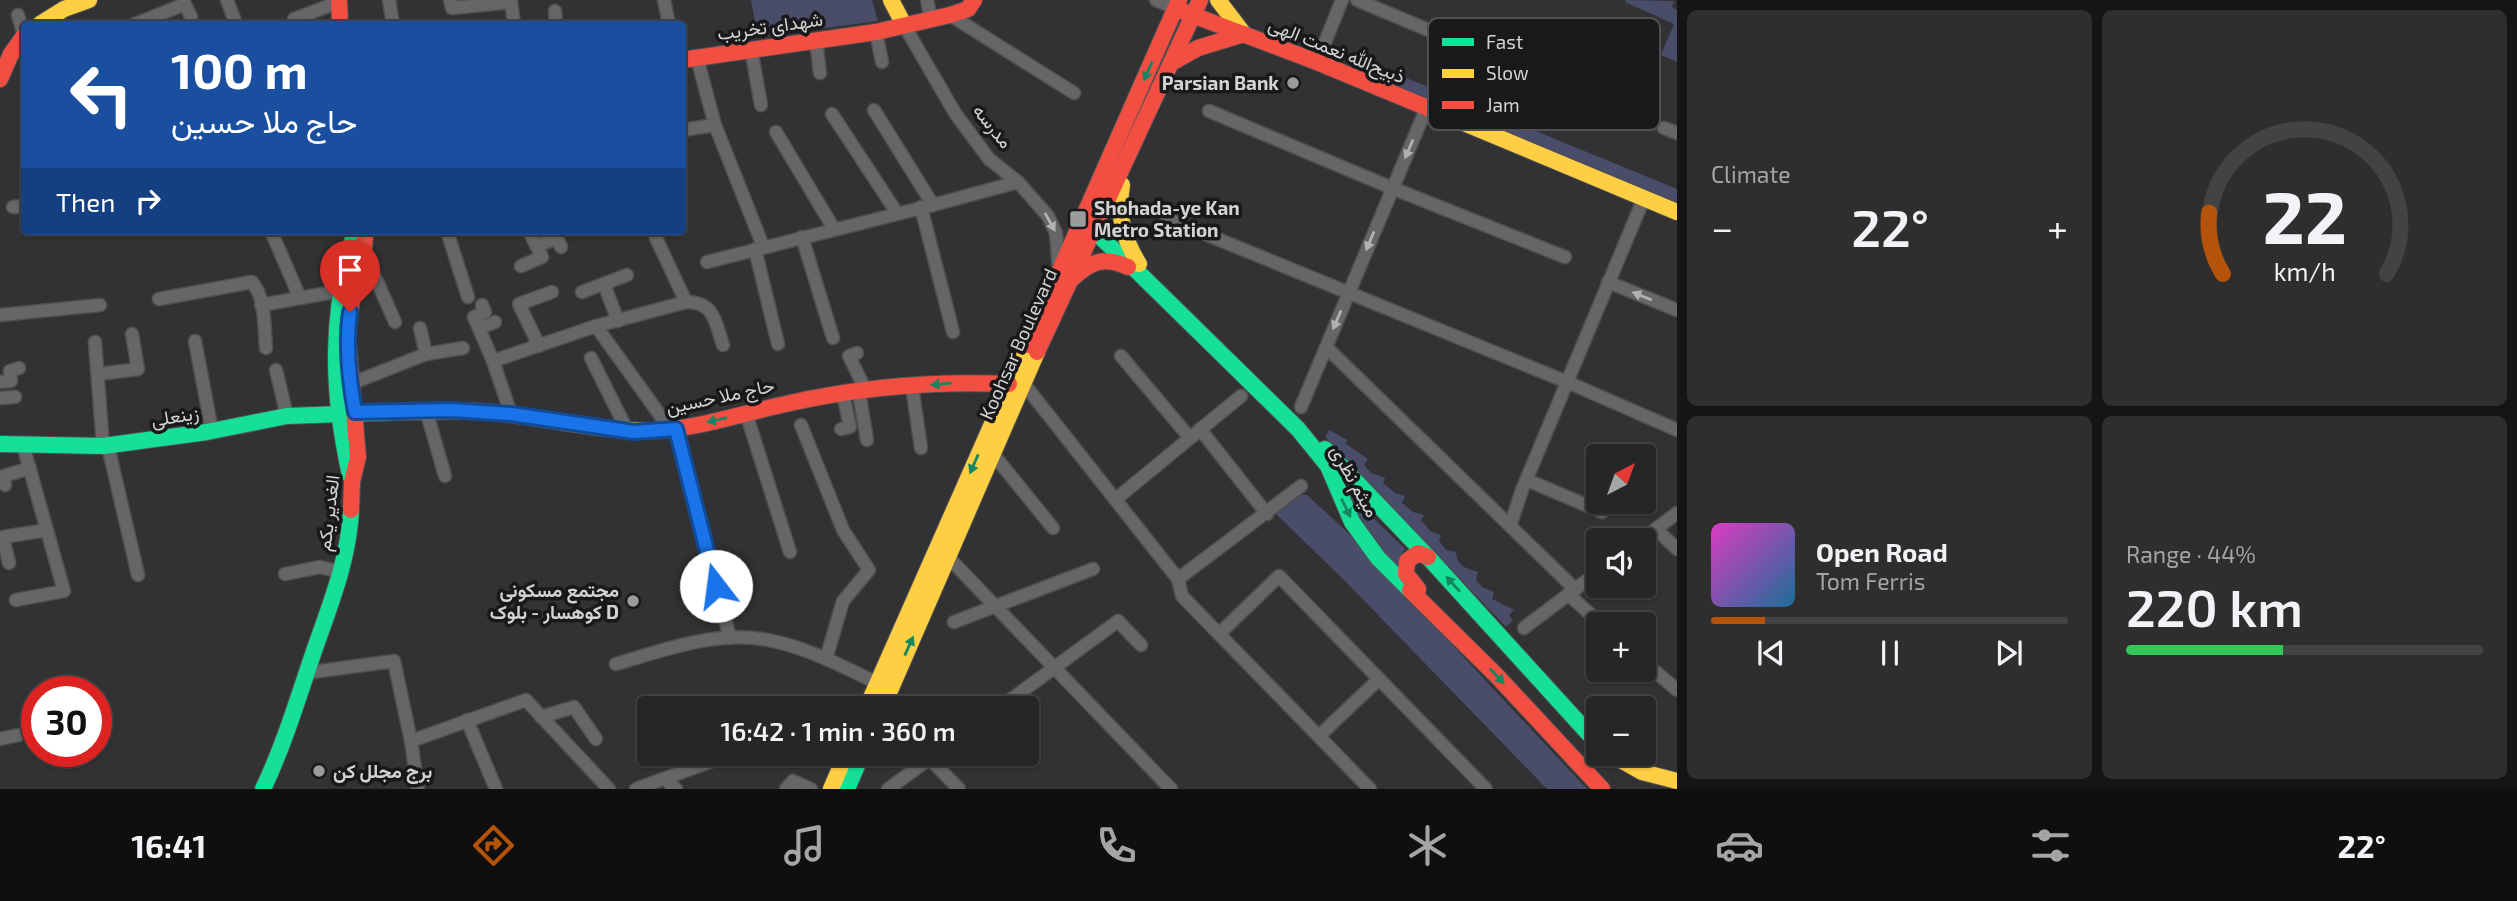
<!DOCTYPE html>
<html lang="en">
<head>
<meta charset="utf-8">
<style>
	:root { --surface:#262627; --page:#2e2e2f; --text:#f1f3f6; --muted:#a4a5a7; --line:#424344; --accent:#b45309 }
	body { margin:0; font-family:"Exo 2",Vazirmatn,sans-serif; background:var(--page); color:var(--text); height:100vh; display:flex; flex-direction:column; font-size:26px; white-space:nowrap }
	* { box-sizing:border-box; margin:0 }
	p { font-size:23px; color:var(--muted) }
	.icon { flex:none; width:38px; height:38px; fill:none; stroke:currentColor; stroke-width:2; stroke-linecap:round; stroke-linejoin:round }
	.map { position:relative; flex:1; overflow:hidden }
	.sheet { display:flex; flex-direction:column; gap:10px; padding:10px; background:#151515; width:840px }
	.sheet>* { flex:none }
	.guide { position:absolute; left:21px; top:21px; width:665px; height:214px; border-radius:7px; box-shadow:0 2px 5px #0004,0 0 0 2px var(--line); background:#1a4fa0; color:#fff; overflow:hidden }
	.needle { width:46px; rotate:41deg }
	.tools { position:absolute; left:1586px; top:444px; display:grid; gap:14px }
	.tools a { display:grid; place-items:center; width:70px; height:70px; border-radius:7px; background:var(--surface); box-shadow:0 2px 5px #0004,0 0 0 2px var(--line); font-size:35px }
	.speed { position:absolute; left:21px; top:676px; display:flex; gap:14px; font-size:35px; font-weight:700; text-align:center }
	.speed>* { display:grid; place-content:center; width:91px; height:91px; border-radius:50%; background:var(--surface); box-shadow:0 2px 5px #0004,0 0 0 2px var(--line); line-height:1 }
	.speed .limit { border:10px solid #d22; background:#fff; color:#111 }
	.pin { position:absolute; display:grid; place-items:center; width:60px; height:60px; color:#fff; margin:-72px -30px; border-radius:50% 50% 50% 0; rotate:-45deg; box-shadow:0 0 7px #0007 }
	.pin .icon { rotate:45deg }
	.me { position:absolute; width:77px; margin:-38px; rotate:345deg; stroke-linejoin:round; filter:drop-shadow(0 0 5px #0008) }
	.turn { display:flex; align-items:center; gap:24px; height:147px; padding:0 35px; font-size:32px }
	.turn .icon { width:91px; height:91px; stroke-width:2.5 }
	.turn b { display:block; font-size:49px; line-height:60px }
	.then { display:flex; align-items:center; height:66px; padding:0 35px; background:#0003; gap:14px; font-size:26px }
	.big { font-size:52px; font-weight:600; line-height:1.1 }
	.sheet .widget { flex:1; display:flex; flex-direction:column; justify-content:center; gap:10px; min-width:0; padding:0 24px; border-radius:10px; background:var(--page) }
	.sheet .dial { align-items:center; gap:0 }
	.dial svg { height:182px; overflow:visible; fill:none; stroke:var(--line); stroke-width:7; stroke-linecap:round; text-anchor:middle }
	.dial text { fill:var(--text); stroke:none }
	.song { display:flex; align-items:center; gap:21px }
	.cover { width:84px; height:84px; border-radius:10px; background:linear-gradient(135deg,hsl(310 70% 55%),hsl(200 70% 35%)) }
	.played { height:7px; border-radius:4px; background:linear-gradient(90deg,var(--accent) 15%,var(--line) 15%) }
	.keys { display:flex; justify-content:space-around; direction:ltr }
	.heat { display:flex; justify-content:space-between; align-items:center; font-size:38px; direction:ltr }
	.charge { height:10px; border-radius:5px; background:linear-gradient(90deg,#34c759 44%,var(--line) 0) }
	.sheet .tiles { flex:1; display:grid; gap:10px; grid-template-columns:repeat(2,1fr) }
	.trip { position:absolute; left:637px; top:696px; width:402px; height:70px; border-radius:7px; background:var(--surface); box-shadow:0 2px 5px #0004,0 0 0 2px var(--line); font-weight:600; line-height:70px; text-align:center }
	.dock { display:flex; height:112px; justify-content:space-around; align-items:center; background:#0f0f10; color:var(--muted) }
	.dock .icon { width:49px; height:49px }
	.dock .on { color:var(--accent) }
	.dock b { font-size:32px; color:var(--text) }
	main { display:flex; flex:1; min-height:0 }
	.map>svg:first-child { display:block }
</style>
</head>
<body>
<main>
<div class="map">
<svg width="1677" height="789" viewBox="0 0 1677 789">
	<rect width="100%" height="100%" fill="#323234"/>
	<!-- green -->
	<g fill="#494d6a">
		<path d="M 751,0 L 872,0 L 878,21 L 758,37 Z"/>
		<path d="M 1626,0 L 1674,1 L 1672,7 L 1677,10 L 1677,62 L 1661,55 L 1674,24 L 1625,2 Z"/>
		<path d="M 1377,66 L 1677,189 L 1677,203 L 1373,78 Z"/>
		<path d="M 1329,430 L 1347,440 L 1346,444 L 1368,459 L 1364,465 L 1371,473 L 1385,478 L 1383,483 L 1395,493 L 1405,496 L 1402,503 L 1413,512 L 1424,515 L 1421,520 L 1431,532 L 1441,535 L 1439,541 L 1446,550 L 1456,552 C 1457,567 1466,568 1478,572 L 1476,580 L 1482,587 L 1494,592 L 1492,599 L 1514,610 L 1509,615 L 1513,620 L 1506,627 L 1325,437 Z"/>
		<path d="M 1341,486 L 1405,549 L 1399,557 L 1399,567 L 1375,544 Z"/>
		<path d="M 1299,495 L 1307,495 L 1344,529 L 1587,789 L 1547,789 L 1345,581 L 1276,514 Z"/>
	</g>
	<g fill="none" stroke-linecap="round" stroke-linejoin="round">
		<!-- street casing -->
		<g stroke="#4f4f51" stroke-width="15">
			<g id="street">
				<path d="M 227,0 L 236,24"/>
				<path d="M 389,0 L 393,24"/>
				<path d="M 450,0 L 452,8 L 511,2 L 514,24"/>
				<path d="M 664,0 L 669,24"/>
				<path d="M 927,0 L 931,19"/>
				<path d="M 1156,0 L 1175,8"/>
				<path d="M 1357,0 L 1597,101 L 1613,62"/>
				<path d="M 555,11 L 556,24"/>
				<path d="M 18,15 L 24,36"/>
				<path d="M 950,15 L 1074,93"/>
				<path d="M 135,24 L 185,4 L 191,17"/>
				<path d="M 296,24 L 294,19 L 339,2"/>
				<path d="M 904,25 L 955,113 L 989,159 L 1018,182 L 1048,216 L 1056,233 L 1059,270"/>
				<path d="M 876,32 L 882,62"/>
				<path d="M 816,41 L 820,73"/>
				<path d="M 751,49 L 761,105"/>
				<path d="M 697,58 L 715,125 L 763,246"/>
				<path d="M 1317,62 L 1342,0"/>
				<path d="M 874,110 L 933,205"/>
				<path d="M 1209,111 L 1392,188 L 1565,257"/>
				<path d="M 832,114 L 897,213"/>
				<path d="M 1664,128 L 1677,133"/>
				<path d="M 682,130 L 715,125"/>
				<path d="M 776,132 L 834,229"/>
				<path d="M 13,207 L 24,206"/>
				<path d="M 921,207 L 953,332"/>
				<path d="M 1166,218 L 1567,382 L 1677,430"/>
				<path d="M 271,231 L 300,298"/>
				<path d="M 447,231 L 468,297"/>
				<path d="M 802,237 L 833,338"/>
				<path d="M 656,238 L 686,302"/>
				<path d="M 537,246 L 557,238 L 561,247"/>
				<path d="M 755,249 L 778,344"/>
				<path d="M 364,252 L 395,322"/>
				<path d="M 707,262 L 933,205 L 1018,182"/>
				<path d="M 521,266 L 542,257 L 529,231"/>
				<path d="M 1608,282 L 1677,310"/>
				<path d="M 604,284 L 618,321"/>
				<path d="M 582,292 L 627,275"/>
				<path d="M 159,299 L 252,282 C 266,298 264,328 266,348"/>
				<path d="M 261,305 L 339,291 L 347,292"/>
				<path d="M 482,305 L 485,312 L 474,317 L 493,361 L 511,414"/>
				<path d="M 0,315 L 100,305"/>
				<path d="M 596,326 L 670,429"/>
				<path d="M 420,328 L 426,354"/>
				<path d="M 479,328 L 495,322"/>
				<path d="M 195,341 L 212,431"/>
				<path d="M 95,342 L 103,446"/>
				<path d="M 539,346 L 519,304 L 552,292"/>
				<path d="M 1326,347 L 1575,589"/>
				<path d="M 857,353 L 849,356 L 866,391"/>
				<path d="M 1121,356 L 1190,438"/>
				<path d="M 591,358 L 628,432"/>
				<path d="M 493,361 L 596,326 L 686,302 C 715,302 715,322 723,345"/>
				<path d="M 276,370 L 287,416"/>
				<path d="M 99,374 L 138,369 L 132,334"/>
				<path d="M 0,382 L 11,381 L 10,371 L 19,368"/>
				<path d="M 350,384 L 426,354 L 463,348"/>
				<path d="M 1024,384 L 1178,579 L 1182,596 L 1370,789"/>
				<path d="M 912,386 L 921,448"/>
				<path d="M 859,392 L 867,440"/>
				<path d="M 0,398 L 15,397"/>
				<path d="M 1301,407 L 1426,109"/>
				<path d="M 426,410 L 445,476"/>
				<path d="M 746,413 L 790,552"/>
				<path d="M 801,425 L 843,530 L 869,570 L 843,601 L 826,659"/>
				<path d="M 676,429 L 730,638"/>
				<path d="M 841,429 L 850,427 L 843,394"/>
				<path d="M 1200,429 L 1267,514"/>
				<path d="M 108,446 L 138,575"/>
				<path d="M 993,454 L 1053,528"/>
				<path d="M 1527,480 L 1602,512"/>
				<path d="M 5,485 L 4,476 L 30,468"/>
				<path d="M 1116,499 L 1241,396"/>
				<path d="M 1510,526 L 1522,490 L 1644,198"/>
				<path d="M 1656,529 L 1677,549"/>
				<path d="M 1640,541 L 1677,513"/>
				<path d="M 948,557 L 1171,789"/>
				<path d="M 9,563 L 3,537 L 47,530"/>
				<path d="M 285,574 L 320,567 L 341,572"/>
				<path d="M 1178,579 L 1301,486"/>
				<path d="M 1568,594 L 1602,625"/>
				<path d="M 16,600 L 64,591 L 23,445"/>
				<path d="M 954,622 L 1093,569"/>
				<path d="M 1524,628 L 1598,572"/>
				<path d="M 1219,634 L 1279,576 L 1486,789"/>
				<path d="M 1643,661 L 1677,690"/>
				<path d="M 616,664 C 664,650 717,630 768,640 C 806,647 842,666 877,683"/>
				<path d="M 305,673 L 394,661 L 411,741 L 418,789"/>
				<path d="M 998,709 L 1118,621 L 1141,645"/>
				<path d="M 541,717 L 574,707 L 596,739"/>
				<path d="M 467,720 L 496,789"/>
				<path d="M 1319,736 L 1379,679"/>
				<path d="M 0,739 L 19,735"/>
				<path d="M 411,741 L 526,700 L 609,789"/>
				<path d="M 925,754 L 959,789"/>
				<path d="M 665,779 L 676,789"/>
				<path d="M 636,789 L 731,754"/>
				<path d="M 786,789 L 793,781 L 811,789"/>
				<path d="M 888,789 L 936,754"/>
			</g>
		</g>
		<!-- fast casing -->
		<g stroke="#4f4f51" stroke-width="18">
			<g id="fast">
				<path d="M 1080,222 L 1094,231 L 1140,274 L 1298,429 L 1328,466 L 1352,522 L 1378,558 L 1410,590"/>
				<path d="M 0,444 L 103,446 L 207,432 L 287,416 L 397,412"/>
				<path d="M 1325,449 L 1428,557 L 1598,744"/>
				<path d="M 350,475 C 331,389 330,316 355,231"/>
				<path d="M 263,789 C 284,745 298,698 314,651 C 330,605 349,559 351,510"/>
				<path d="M 847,789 L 862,754"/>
			</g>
		</g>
		<!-- slow casing -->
		<g stroke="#4f4f51" stroke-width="18">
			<g id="slow">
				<path d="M 891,0 L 904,25"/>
				<path d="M 1218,0 L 1244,34"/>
				<path d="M 40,24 L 64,9 L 89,0"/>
				<path d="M 1464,123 L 1677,212"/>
				<path d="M 1122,185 C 1117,215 1123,238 1139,264"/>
				<path d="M 397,412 C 436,411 476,409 515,415 C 564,421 614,434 664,430"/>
				<path d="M 866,709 L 1027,345"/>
				<path d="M 882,709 L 1037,352"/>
				<path d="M 1610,754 L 1642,772 L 1677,781"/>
				<path d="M 831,789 L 846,754"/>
			</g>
		</g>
		<!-- jam casing -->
		<g stroke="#4f4f51" stroke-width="18">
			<g id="jam">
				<path d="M 339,0 L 340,24"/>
				<path d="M 1182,11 L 1317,62 L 1464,123"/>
				<path d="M 682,60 L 876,32 L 950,15 L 968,9 L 974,0"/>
				<path d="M 1173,62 L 1198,48 L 1244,34"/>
				<path d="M 0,79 L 11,54 L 24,36"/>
				<path d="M 1073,278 C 1091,261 1105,256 1128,267"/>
				<path d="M 1027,345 L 1179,0"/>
				<path d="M 1037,352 L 1200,0"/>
				<path d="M 664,430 C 707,426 748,412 790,403 C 861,387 937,381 1009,384"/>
				<path d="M 351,510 L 352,482 L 358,457 L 347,331 L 353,293 L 364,252 L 365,231"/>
				<path d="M 1418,589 L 1406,574 L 1407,561 L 1418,553 L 1428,557"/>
				<path d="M 1410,590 L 1497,676 L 1602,789"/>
			</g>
		</g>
		<!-- street -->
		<use href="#street" stroke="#666668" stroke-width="12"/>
		<!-- fast -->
		<use href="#fast" stroke="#16e098" stroke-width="16"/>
		<!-- slow -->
		<use href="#slow" stroke="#ffcf43" stroke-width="16"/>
		<!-- jam -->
		<use href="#jam" stroke="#f24e42" stroke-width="16"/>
	</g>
	<!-- one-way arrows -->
	<defs><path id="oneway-solid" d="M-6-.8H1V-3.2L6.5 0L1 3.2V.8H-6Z" transform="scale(1.75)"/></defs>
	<g fill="#178660">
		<use href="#oneway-solid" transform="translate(1148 71) rotate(114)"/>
		<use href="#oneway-solid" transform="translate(941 384) rotate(175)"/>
		<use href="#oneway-solid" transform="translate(717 420) rotate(167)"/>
		<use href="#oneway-solid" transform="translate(974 464) rotate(114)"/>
		<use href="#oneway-solid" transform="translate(1346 508) rotate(64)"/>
		<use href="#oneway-solid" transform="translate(1453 584) rotate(-132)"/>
		<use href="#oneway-solid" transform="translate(909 646) rotate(-66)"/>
		<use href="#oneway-solid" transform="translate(1497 676) rotate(46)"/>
	</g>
	<g fill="#b2b2b4">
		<use href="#oneway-solid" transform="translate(1409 149) rotate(113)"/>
		<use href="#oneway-solid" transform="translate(1050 222) rotate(61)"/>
		<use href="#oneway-solid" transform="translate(1370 241) rotate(113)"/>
		<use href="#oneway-solid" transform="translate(1642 296) rotate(-158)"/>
		<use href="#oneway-solid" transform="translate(1337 320) rotate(113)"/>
	</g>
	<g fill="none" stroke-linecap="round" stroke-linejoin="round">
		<!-- route casing -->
		<g stroke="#114b97" stroke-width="18">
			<path id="route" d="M 350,312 C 345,345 349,379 355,412 L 451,410 L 511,414 L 634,432 L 676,429 L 716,586"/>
		</g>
		<!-- route -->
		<use href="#route" stroke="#1a73e8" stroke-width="12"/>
	</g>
	<!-- markers -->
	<g fill="#9a9b9d" stroke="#19191b" stroke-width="2.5">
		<circle cx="1293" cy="83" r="7"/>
		<rect x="1069" y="210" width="18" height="18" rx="3.5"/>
		<circle cx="633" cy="601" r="7"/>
		<circle cx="319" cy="771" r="7"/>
	</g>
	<g text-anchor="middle" stroke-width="7" stroke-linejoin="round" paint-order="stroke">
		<!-- street labels -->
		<g font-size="19" fill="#d2d3d5" stroke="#19191b">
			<text transform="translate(770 26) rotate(-8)" y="7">شهدای تخریب</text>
			<text transform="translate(1337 50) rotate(22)" y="7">ذبیح‌الله نعمت الهی</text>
			<text transform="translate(993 126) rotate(51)" y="7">مدرسه</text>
			<text transform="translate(1018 344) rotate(-66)" y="7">Koohsar Boulevard</text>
			<text transform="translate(720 396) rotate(-12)" y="7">حاج ملا حسین</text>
			<text transform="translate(175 416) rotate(-9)" y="7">زینعلی</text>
			<text transform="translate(1355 481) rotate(61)" y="7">میثم نظری</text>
			<text transform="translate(328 513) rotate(-83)" y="7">الغدیر یکم</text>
		</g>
		<!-- poi labels -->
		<g font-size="19" font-weight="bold" fill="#d2d3d5" stroke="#19191b" text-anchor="end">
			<text x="1279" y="90">Parsian Bank</text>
			<text x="1094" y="215" text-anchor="start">Shohada-ye Kan<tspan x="1094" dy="22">Metro Station</tspan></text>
			<text x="619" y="597">مجتمع مسکونی<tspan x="619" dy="22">کوهسار - بلوک D</tspan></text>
			<text x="333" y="778" text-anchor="start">برج مجلل کن</text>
		</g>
	</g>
	<!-- legend -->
	<rect x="1428" y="18" width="232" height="112" rx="10" fill="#19191b" stroke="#505153" stroke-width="2"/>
	<rect x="1442" y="38" width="32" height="8" fill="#16e098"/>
	<rect x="1442" y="69" width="32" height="9" fill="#ffcf43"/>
	<rect x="1442" y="101" width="32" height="8" fill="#f24e42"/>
	<g font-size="19" fill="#d2d3d5">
		<text x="1486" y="49">Fast</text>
		<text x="1486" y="80">Slow</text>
		<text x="1486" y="112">Jam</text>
	</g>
</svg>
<div class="tools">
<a><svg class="needle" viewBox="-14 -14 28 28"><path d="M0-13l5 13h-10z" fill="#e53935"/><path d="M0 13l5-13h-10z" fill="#a4a5a7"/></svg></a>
<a><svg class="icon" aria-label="sound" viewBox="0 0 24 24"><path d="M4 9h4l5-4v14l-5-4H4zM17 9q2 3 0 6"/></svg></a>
<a>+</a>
<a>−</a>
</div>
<div class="speed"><div class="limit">30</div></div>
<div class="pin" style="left:350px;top:312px;background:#d93025"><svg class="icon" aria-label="arrive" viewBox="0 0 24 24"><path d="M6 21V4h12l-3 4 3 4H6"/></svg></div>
<svg class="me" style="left:716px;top:586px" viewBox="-20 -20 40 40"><circle r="19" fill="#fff"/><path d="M0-13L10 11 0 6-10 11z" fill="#1a73e8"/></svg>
<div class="trip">16:42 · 1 min · 360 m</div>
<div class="guide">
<div class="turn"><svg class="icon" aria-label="left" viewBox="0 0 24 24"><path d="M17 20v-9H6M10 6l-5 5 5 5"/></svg><div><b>100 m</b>حاج ملا حسین</div></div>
<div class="then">Then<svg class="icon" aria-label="right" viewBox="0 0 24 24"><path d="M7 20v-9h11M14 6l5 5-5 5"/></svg></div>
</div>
</div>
<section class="sheet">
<div class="tiles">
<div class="widget"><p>Climate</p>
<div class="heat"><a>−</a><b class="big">22°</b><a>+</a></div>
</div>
<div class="widget dial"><svg viewBox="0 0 100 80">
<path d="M14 69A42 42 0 1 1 86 69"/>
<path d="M14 69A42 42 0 0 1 8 42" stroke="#b45309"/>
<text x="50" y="56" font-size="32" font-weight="700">22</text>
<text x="50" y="72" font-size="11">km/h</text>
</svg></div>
<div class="widget">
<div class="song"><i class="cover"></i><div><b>Open Road</b><p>Tom Ferris</p></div></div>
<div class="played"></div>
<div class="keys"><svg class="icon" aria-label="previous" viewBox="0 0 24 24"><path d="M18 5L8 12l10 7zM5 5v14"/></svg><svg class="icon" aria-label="pause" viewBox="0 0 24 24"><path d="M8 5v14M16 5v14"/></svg><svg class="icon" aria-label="next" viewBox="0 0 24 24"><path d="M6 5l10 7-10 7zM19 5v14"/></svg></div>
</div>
<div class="widget"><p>Range · 44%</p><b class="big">220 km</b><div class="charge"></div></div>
</div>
</section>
</main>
<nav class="dock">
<b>16:41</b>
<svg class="icon on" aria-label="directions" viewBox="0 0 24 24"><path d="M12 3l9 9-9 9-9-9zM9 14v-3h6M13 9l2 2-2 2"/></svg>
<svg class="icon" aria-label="music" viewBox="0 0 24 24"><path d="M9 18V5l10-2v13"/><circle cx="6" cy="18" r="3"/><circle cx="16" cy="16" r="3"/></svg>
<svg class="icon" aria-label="phone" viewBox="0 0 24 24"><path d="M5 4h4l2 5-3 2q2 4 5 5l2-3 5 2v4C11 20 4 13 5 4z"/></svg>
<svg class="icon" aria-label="climate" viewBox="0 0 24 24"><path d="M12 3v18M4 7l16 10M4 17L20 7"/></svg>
<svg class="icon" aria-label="car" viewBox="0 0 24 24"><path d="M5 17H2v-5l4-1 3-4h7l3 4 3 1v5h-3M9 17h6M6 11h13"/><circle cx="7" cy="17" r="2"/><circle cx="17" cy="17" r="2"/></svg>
<svg class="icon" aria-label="filters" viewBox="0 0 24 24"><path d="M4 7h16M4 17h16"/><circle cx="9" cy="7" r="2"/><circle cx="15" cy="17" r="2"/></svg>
<b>22°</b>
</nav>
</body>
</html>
